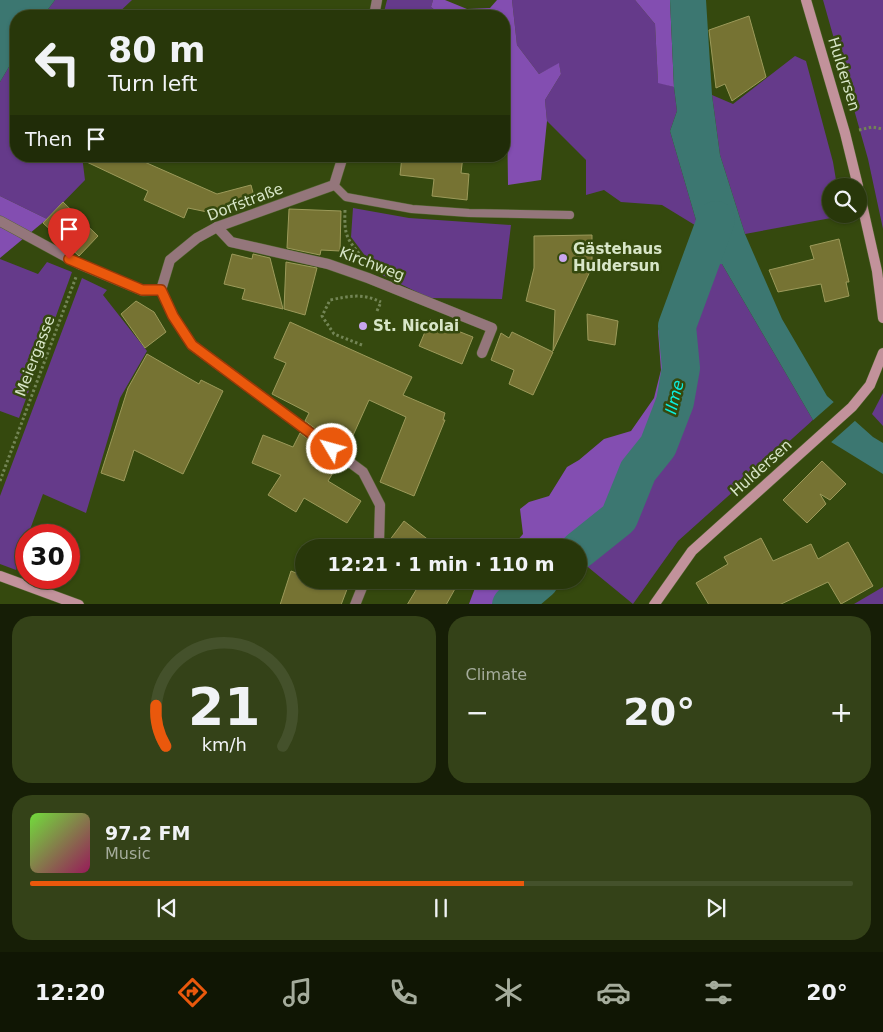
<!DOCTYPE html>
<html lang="en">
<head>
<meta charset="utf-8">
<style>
	:root { --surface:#28370a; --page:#344218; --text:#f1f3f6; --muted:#a5ac9c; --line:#44512b; --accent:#ea580c }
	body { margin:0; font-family:"DejaVu Sans",sans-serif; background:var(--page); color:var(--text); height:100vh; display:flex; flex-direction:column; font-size:19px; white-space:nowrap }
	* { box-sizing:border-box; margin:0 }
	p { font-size:16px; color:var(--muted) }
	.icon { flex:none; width:28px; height:28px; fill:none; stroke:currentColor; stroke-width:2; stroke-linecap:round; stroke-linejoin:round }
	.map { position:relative; height:604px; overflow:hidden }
	.drawer { display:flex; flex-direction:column; gap:12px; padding:12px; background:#161e06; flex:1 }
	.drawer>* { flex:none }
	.guide { position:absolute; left:10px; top:10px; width:500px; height:152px; border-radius:20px; box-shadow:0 1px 4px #0004,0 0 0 1px var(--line); background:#28370a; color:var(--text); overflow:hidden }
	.tools { position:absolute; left:822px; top:178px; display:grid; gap:10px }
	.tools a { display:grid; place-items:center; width:45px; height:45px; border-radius:50%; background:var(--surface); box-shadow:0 1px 4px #0004,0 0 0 1px var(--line); font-size:25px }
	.speed { position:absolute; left:15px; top:524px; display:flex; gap:10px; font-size:25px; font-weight:700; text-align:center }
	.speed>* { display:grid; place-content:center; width:65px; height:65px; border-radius:50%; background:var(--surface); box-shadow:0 1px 4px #0004,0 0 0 1px var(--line); line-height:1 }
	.speed .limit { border:8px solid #d22; background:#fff; color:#111 }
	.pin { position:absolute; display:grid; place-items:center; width:42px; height:42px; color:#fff; margin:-51px -21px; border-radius:50% 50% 50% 0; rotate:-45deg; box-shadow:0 0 5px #0007 }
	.pin .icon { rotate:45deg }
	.me { position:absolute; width:55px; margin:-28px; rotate:307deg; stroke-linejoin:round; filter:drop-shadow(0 0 4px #0008) }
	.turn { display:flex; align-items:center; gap:18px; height:105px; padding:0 15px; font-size:22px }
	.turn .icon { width:65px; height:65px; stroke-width:2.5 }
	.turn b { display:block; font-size:35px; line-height:42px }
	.then { display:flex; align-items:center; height:48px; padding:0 15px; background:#0003; gap:10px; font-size:19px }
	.big { font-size:38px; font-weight:600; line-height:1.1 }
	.drawer .widget { flex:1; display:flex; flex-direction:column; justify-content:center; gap:8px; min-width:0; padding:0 18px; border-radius:20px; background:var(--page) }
	.drawer .dial { align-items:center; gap:0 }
	.dial svg { height:130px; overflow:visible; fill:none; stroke:var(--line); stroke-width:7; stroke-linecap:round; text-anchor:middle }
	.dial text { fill:var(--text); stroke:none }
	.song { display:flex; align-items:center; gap:15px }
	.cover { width:60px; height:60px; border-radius:8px; background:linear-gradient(135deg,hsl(100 70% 55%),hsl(330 70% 35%)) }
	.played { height:5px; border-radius:2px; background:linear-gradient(90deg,var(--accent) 60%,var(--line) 60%) }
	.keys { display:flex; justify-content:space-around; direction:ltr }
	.heat { display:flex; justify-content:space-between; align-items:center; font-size:28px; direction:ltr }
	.drawer .tiles { flex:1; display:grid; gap:12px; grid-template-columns:1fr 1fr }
	.widget:last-child { grid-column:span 2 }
	.trip { position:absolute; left:295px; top:539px; width:292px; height:50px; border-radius:25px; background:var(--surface); box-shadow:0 1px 4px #0004,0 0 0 1px var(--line); font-weight:600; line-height:50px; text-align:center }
	.dock { display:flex; height:80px; justify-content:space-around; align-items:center; background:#101604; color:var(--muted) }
	.dock .icon { width:35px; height:35px }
	.dock .on { color:var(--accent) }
	.dock b { font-size:22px; color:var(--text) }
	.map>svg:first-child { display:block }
</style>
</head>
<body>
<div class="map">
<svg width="883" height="605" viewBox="0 0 883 605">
	<rect width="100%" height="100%" fill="#35490e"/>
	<!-- green -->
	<g fill="#653a8a">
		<path d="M 55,0 L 132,0 L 115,16 L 43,16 Z"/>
		<path d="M 387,0 L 433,0 L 431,7 L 436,11 L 434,16 L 383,16 Z"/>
		<path d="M 512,0 L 635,0 L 655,24 L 658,82 L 674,87 L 677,111 L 670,131 L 698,227 L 662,205 L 621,202 L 604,190 L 586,195 L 586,160 L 547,121 L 545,100 L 561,74 L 559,64 L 539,74 L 517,45 Z"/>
		<path d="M 823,0 L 883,0 L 883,229 L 868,159 Z"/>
		<path d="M 16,55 L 16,156 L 82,156 L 85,180 L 47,219 L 0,196 L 0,82 Z"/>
		<path d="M 795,56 L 806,61 L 833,162 L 837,186 L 831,186 L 831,214 L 842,214 L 842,216 L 745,234 L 720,155 L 712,95 L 733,104 Z"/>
		<path d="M 353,208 L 409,218 L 511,225 L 502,299 L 429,298 L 378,273 L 351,237 Z"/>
		<path d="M 0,259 L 38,274 L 47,262 L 72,272 L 19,418 L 0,411 Z"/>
		<path d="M 715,264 L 722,264 L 813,420 L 678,541 L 633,604 L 583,563 L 623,524 L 669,444 L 689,364 L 688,346 L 690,320 Z"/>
		<path d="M 82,278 L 107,290 L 103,295 L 147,351 L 120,398 L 86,513 L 43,494 L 28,535 L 26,535 L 26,541 L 16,570 L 0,564 L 0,496 Z"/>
		<path d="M 883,393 L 883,426 L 872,414 Z"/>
		<path d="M 883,587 L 883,604 L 854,604 Z"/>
	</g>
	<!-- forest -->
	<g fill="#834eb1">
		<path d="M 433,0 L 445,0 L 467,9 L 490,8 L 497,0 L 512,0 L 517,45 L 539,74 L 559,63 L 561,74 L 545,100 L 547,121 L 541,180 L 508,185 L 507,113 L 504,112 L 504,16 L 434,16 L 436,11 L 431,7 Z"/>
		<path d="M 635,0 L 670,0 L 674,87 L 658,83 L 655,24 Z"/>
		<path d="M 0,196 L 47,219 L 0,258 Z"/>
		<path d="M 698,227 L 715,264 L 690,320 L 688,346 L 689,364 L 687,394 L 669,444 L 623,524 L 579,565 L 579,548 L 511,548 L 523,534 L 520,509 L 529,502 L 549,496 L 567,467 L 579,460 L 604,439 L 631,431 L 654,398 L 661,370 L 658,331 Z"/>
		<path d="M 478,580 L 558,580 L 531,604 L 469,604 Z"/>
	</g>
	<!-- water -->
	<g fill="#3c7771">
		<path d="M 0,0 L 55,0 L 43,16 L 16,16 L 16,55 L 0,82 Z"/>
		<path d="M 670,0 L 706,0 L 712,95 L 720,155 L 745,234 L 782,319 L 827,396 L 873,437 L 883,443 L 883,474 L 831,442 L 813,420 L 722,264 L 715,264 L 698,227 L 670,131 L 677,111 L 674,87 Z"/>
	</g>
	<!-- pier -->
	<path fill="#35490e" d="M 836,400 L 857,419 L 829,444 L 811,422 Z"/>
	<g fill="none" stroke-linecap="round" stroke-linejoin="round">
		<!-- river -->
		<g stroke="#3c7771" stroke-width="38">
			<path d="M 579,550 L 619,518 L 638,471 L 658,446 L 675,402 L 681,368 L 677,326 L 716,220"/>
			<path d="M 511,605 L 540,580"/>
		</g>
	</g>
	<!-- building -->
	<g fill="#767333" stroke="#9c9a5a">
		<path d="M 749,16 L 766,77 L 732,101 L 725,84 L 716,88 L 709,30 Z"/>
		<path d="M 74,156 L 131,156 L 217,194 L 251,185 L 256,204 L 217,214 L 188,208 L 184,218 L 144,200 L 148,191 Z"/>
		<path d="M 402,156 L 463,156 L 461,173 L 469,174 L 467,200 L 432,196 L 434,179 L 400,175 Z"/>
		<path d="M 63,202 L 98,236 L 79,256 L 43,223 Z"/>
		<path d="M 289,209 L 341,211 L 340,251 L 321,250 L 320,255 L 287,248 Z"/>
		<path d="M 592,235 L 592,267 L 553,351 L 555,310 L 526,301 L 534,268 L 534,236 Z"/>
		<path d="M 839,239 L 849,282 L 846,282 L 849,296 L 825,302 L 821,284 L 778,292 L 769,270 L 814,259 L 810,246 Z"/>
		<path d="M 232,254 L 252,259 L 253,254 L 270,258 L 283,309 L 242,299 L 245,289 L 224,284 Z"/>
		<path d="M 286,262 L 317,268 L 305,315 L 284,309 Z"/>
		<path d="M 136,301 L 154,312 L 166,332 L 145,348 L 121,314 Z"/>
		<path d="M 587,314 L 618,321 L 615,345 L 588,340 Z"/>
		<path d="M 430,320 L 473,337 L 462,364 L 419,346 Z"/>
		<path d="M 290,322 L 412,377 L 403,395 L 445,413 L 443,420 L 445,420 L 414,496 L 380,482 L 406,417 L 369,400 L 346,451 L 305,421 L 309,413 L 272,394 L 286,363 L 274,358 Z"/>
		<path d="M 512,332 L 553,352 L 533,395 L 509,384 L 514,370 L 491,360 L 501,333 L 509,338 Z"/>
		<path d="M 147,354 L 199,384 L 201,380 L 223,391 L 183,474 L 134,450 L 124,481 L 101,473 L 128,388 Z"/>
		<path d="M 300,433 L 339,463 L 328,481 L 361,501 L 347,523 L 304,498 L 296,512 L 268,495 L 281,475 L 252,463 L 263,435 L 293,447 Z"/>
		<path d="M 822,461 L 846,484 L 830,500 L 820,494 L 826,504 L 807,523 L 783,500 Z"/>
		<path d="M 404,521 L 439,548 L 398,548 L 389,541 Z"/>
		<path d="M 761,538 L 773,561 L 811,544 L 818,559 L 848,542 L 873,586 L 841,604 L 828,582 L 779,605 L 709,605 L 696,583 L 728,564 L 724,557 Z"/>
		<path d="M 291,571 L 304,576 L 304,580 L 337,580 L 349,584 L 341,605 L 280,605 Z"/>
		<path d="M 422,580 L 444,580 L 456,587 L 446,605 L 407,605 Z"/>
	</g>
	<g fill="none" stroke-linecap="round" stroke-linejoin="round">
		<!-- lane casing -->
		<g stroke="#52652f" stroke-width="9">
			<path id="lane" d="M 334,185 L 346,197 L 412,209 L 469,213 L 570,215"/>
		</g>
		<!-- street casing -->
		<g stroke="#52652f" stroke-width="11">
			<g id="street">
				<path d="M 374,16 L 377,0"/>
				<path d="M 343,156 L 334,185 L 217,227 L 197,238 L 170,260 L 161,290 L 173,316 L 192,345 L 363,472 L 380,505 L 379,542 L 377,548"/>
				<path d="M 0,221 L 81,265 L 143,291 L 161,290"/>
				<path d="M 217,227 L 231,242 L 328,264 L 368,278 L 492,328 L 482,353"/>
				<path d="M 355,605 L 365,580"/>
			</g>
		</g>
		<!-- secondary casing -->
		<g stroke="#52652f" stroke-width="11">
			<g id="secondary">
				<path d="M 806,0 L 845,133 L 858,186"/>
				<path d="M 859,191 L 877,271 L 883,318"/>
				<path d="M 0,576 L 79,605"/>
				<path d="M 654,605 L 692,551 L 852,407 L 870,385 L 883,353"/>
			</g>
		</g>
		<!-- path -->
		<g stroke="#738555" stroke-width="3" stroke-dasharray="2.5 2.5" stroke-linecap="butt">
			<path d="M 859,130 L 872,127 L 883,129"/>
			<path d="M 345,210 C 344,238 347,238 364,260"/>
			<path d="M 377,311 L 381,302"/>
			<path d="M 362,345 L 334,334 L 322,316 L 330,300 C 350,296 362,293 381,302"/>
			<path d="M 0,481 L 76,277"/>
		</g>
		<!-- lane -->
		<use href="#lane" stroke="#94767b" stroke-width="8"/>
		<!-- street -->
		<use href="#street" stroke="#94767b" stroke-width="10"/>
		<!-- secondary -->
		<use href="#secondary" stroke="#c2929b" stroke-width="10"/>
	</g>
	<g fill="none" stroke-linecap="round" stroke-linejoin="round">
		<!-- route casing -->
		<g stroke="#983908" stroke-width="12">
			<path id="route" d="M 69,259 L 142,290 L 161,290 L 173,316 L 192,345 L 332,449"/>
		</g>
		<!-- route -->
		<use href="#route" stroke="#ea580c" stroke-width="9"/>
	</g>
	<!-- markers -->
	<g fill="#c9a5ee" stroke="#35490e" stroke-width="2">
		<circle cx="563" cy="258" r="5"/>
		<circle cx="363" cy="326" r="5"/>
	</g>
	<g text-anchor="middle" stroke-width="5" stroke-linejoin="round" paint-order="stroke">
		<!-- street labels -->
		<g font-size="15" fill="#d8e6c8" stroke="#35490e">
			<text transform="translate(844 74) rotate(73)" y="5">Huldersen</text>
			<text transform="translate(245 202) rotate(-21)" y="5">Dorfstraße</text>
			<text transform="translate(372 264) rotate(21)" y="5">Kirchweg</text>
			<text transform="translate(35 356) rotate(-69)" y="5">Meiergasse</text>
			<text transform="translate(761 468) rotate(-42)" y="5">Huldersen</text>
		</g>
		<!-- poi labels -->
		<g font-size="15" font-weight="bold" fill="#d8e6c8" stroke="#35490e" text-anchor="start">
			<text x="573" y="254">Gästehaus<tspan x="573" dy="17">Huldersun</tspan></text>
			<text x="373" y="331">St. Nicolai</text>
		</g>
		<!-- water labels -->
		<g font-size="16" font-style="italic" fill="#0befe0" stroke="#35490e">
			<text transform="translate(674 397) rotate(-76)" y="6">Ilme</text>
		</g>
	</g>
</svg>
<div class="tools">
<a><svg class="icon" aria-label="search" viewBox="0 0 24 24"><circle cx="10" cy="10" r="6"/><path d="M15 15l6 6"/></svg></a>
</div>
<div class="speed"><div class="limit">30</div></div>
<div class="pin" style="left:69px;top:259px;background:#d93025"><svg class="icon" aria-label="arrive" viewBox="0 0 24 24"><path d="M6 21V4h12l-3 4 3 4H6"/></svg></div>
<svg class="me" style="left:332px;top:449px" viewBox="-20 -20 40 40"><circle r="17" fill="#ea580c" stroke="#fff" stroke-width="3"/><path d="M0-11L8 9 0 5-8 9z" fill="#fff"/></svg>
<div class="trip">12:21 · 1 min · 110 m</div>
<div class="guide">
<div class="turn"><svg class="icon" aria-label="left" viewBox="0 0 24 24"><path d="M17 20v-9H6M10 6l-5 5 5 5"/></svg><div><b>80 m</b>Turn left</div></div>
<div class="then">Then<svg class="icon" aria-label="arrive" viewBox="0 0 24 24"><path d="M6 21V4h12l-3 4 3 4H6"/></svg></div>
</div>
</div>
<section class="drawer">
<div class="tiles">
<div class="widget dial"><svg viewBox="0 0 100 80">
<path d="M14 69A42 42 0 1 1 86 69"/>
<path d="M14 69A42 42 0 0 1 8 44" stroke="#ea580c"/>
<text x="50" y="56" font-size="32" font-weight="700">21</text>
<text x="50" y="72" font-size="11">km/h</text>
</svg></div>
<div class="widget"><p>Climate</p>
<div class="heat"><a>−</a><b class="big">20°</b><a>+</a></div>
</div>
<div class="widget">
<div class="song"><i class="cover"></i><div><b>97.2 FM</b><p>Music</p></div></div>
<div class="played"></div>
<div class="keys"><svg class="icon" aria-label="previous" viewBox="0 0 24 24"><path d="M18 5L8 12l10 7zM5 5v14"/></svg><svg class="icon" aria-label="pause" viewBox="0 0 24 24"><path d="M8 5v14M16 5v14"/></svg><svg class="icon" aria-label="next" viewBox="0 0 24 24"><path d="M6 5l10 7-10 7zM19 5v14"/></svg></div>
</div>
</div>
</section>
<nav class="dock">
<b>12:20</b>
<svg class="icon on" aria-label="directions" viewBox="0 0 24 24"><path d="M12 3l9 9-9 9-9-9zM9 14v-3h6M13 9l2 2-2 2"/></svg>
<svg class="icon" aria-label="music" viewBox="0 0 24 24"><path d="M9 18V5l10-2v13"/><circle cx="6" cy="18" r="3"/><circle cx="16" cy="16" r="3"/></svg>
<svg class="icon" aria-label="phone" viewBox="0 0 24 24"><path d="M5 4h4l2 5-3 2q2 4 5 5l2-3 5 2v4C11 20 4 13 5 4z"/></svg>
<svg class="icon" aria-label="climate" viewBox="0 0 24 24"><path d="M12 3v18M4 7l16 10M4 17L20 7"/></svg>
<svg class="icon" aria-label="car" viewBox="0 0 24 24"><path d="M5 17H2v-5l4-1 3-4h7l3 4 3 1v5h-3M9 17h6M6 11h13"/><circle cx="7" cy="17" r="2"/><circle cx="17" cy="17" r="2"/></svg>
<svg class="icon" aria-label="filters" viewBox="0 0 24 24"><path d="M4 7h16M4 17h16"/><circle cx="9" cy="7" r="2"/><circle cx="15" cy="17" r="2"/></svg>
<b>20°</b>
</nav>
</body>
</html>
